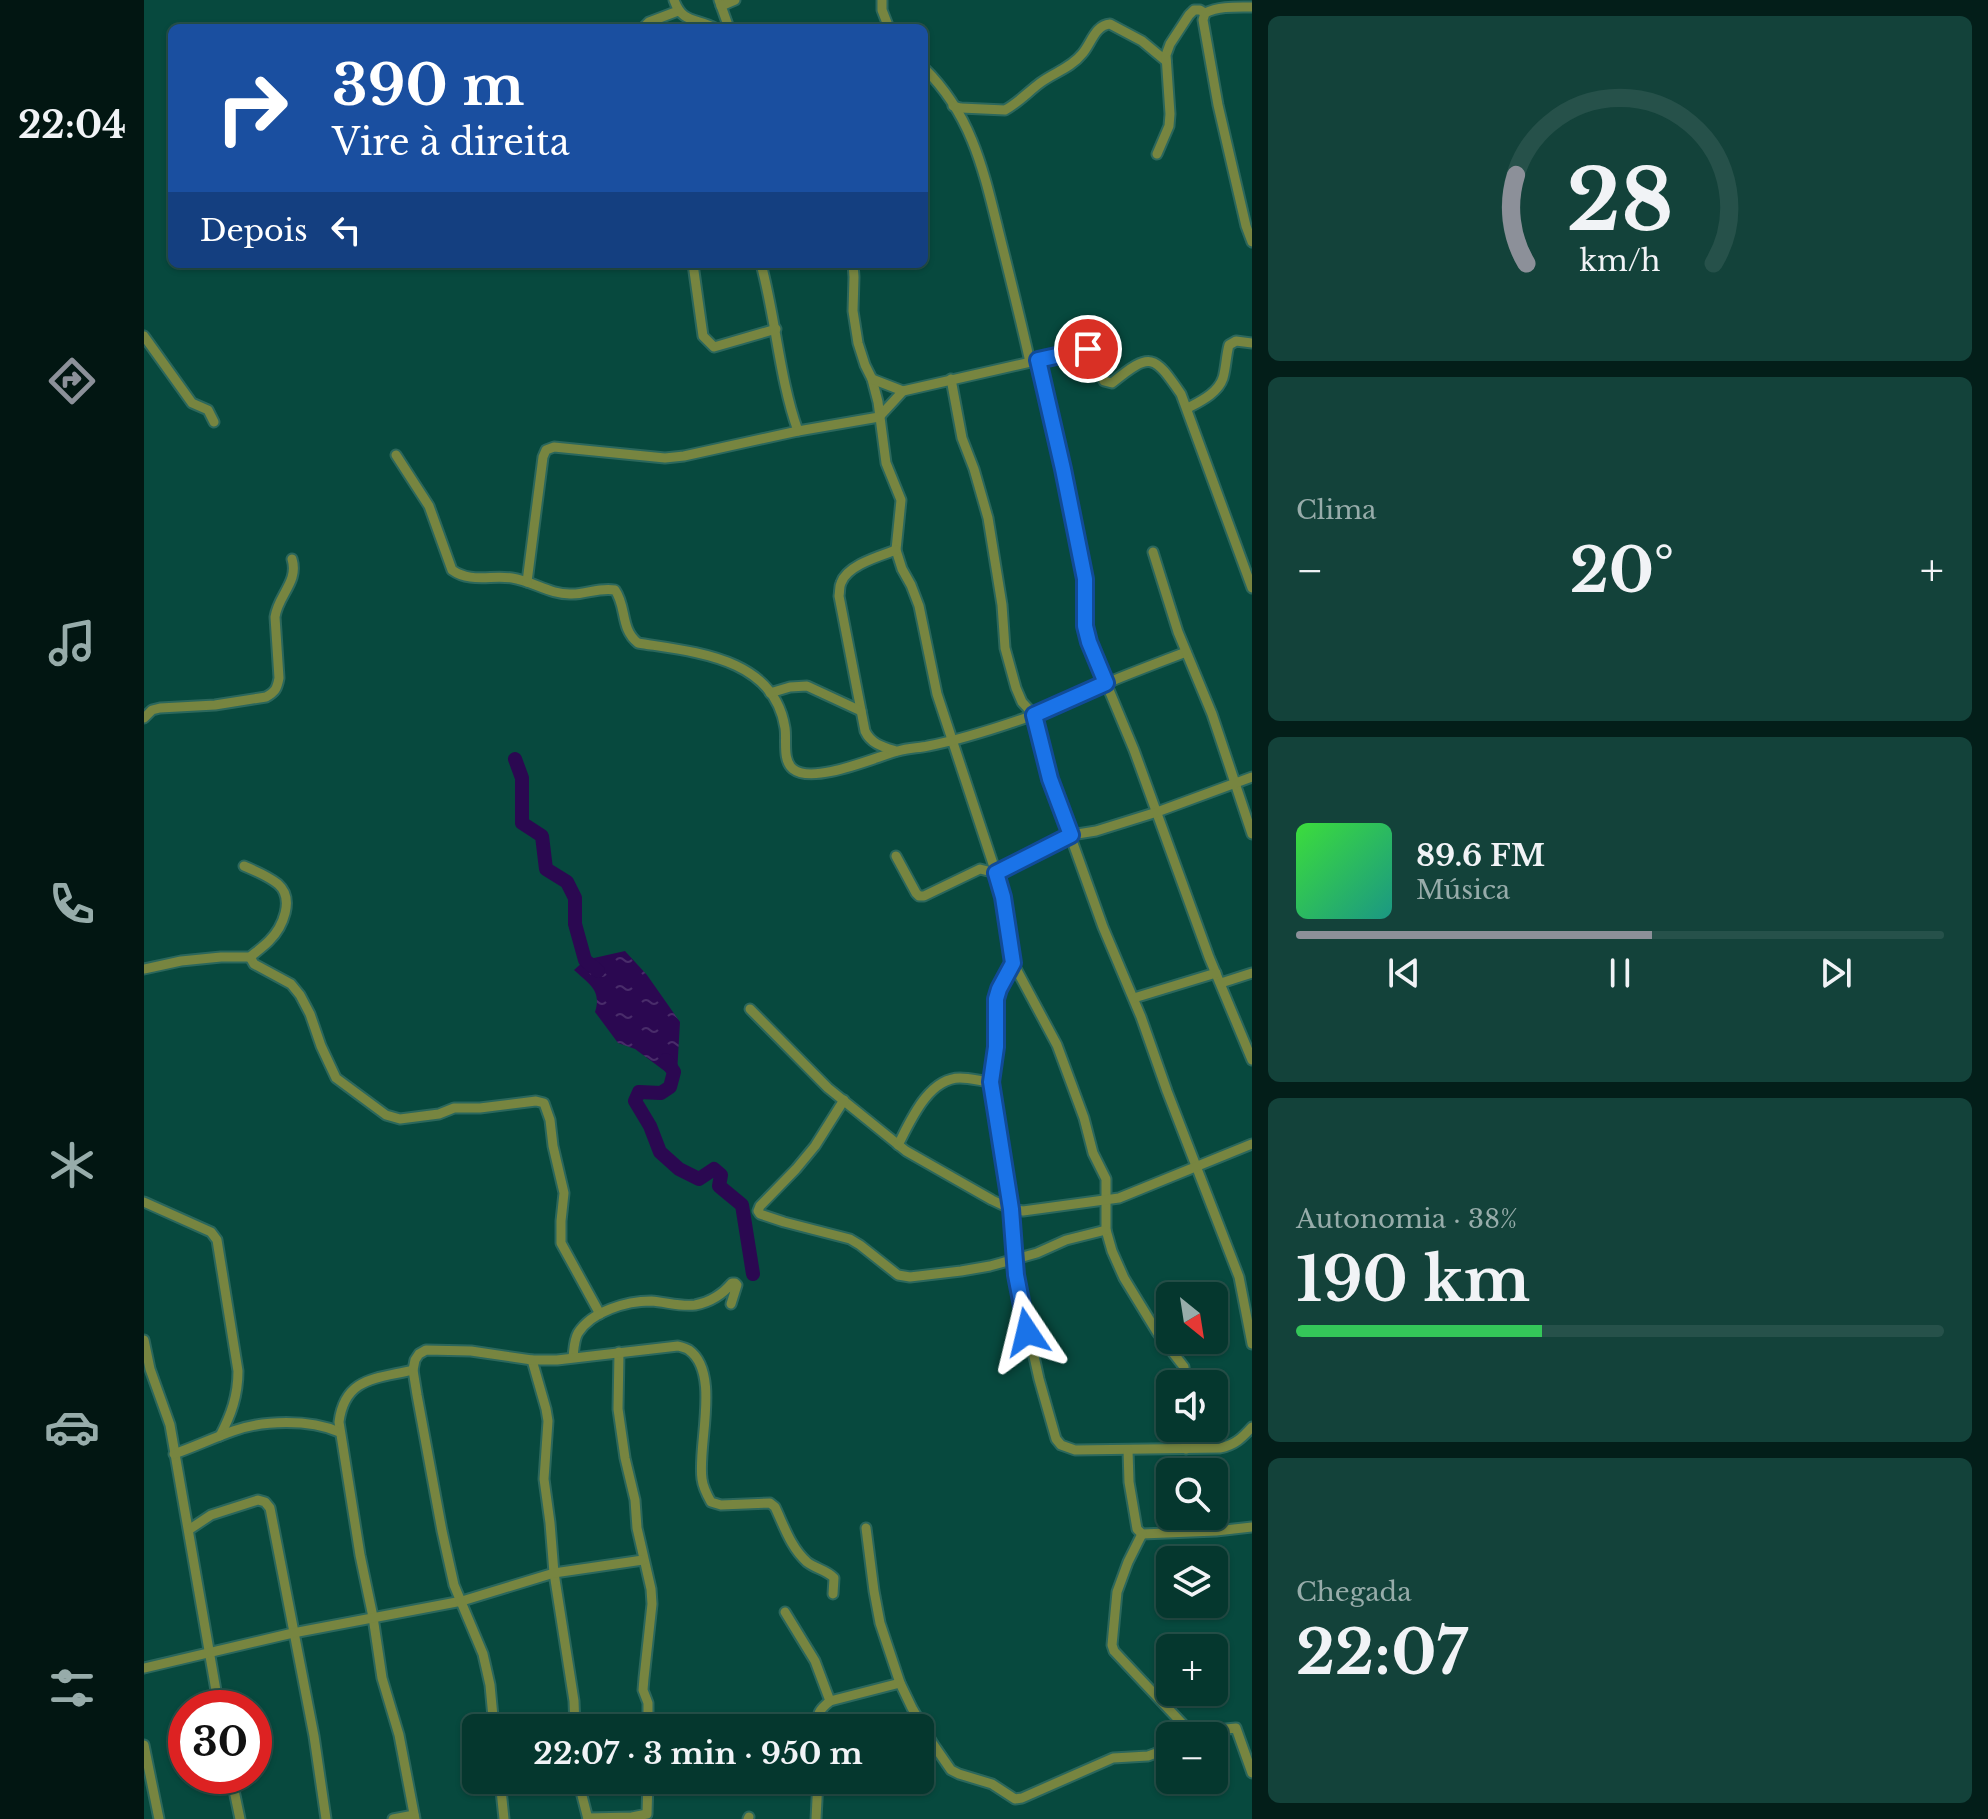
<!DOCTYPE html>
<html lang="pt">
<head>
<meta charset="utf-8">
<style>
	:root { --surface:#05372e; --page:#13423a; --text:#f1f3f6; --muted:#97acaa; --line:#26514a; --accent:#8c9099 }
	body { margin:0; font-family:"Libre Baskerville",serif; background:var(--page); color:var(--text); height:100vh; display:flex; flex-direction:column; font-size:30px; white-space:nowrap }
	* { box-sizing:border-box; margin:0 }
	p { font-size:26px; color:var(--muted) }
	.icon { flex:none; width:44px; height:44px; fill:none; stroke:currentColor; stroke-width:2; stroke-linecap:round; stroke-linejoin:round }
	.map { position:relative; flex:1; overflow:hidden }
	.drawer { display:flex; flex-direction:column; gap:16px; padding:16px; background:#031e19; width:736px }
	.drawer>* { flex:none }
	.banner { position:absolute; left:24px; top:24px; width:760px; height:244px; border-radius:12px; box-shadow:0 2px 6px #0004,0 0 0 2px var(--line); background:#1a4fa0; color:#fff; overflow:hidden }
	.needle { width:52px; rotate:150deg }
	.controls { position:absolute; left:1012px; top:1282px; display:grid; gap:16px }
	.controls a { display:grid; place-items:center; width:72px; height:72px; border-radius:12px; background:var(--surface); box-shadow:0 2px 6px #0004,0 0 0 2px var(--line); font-size:40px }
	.speed { position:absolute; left:24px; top:1690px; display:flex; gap:16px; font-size:40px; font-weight:700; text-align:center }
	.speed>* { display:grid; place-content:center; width:104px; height:104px; border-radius:50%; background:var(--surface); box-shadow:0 2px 6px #0004,0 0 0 2px var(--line); line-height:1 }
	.speed .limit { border:12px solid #d22; background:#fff; color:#111 }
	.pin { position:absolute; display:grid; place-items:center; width:68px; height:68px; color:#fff; margin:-34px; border:4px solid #fff; border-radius:50%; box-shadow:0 2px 8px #0007 }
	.me { position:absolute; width:88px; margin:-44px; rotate:350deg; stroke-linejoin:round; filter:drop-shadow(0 0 6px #0008) }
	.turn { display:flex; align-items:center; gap:28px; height:168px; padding:0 32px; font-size:36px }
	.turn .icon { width:104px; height:104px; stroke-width:2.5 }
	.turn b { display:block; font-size:56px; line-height:68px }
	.then { display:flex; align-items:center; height:76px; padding:0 32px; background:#0003; gap:16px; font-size:30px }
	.big { font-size:60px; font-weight:700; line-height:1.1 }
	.drawer .card { flex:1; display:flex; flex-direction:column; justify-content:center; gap:12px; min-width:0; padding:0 28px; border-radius:12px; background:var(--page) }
	.drawer .dial { align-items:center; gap:0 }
	.dial svg { height:208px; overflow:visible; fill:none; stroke:var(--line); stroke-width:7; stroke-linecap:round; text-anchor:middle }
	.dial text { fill:var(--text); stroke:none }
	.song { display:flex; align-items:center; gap:24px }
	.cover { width:96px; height:96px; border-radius:12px; background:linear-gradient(135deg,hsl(120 70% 55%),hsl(170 70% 35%)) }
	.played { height:8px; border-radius:4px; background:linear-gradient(90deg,var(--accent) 55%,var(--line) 55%) }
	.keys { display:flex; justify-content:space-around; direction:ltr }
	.heat { display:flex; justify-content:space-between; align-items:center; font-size:44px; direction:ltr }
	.charge { height:12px; border-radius:6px; background:linear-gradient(90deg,#34c759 38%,var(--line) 0) }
	.trip { position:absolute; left:318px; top:1714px; width:472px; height:80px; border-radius:12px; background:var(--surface); box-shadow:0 2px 6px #0004,0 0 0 2px var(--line); font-weight:700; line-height:80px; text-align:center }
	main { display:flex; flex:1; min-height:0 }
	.tab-bar { display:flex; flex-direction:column; width:144px; justify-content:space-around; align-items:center; background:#021612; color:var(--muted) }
	.tab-bar .icon { width:56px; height:56px }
	.tab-bar .current { color:var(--accent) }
	.tab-bar b { font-size:36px; color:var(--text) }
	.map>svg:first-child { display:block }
</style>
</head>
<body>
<main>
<nav class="tab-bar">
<b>22:04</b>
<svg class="icon current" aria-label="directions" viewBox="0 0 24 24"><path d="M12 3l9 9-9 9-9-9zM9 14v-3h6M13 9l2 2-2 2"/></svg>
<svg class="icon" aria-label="music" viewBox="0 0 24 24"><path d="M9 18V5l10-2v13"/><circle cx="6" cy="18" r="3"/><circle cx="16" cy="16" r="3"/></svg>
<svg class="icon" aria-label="phone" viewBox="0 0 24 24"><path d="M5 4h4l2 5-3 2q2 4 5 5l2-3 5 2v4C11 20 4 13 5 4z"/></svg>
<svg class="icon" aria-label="climate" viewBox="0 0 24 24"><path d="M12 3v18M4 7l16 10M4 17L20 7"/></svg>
<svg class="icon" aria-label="car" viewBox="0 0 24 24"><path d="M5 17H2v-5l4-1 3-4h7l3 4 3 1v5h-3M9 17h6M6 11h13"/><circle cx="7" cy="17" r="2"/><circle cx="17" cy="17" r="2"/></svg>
<svg class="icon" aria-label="filters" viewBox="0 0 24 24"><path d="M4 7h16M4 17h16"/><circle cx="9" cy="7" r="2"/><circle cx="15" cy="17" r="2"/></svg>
</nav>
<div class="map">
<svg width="1108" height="1819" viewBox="0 0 1108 1819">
	<defs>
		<pattern id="water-ripples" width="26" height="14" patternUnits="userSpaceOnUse" patternTransform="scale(2)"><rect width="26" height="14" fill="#2b0851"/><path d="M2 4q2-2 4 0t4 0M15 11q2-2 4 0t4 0" fill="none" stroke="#492c6a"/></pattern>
	</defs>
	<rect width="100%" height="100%" fill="#07493e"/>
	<!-- water -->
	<path fill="url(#water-ripples)" d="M 481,951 L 503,975 L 536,1022 L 533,1074 L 526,1075 L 491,1049 L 474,1043 L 451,1012 C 458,990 445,984 430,970 L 441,960 Z"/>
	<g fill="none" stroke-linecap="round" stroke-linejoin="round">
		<!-- river -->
		<g stroke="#2b0851" stroke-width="14">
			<path d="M 371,759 L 378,778 L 378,823 L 398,836 L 402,869 L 423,882 L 431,898 L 431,924 L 441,960 L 454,971"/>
			<path d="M 522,1060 L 530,1072 L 526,1087 L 517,1093 L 495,1092 L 491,1101 L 506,1126 L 516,1152 L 535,1169 L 555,1179 L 570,1169 L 577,1175 L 575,1186 L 598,1205 L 609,1274"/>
		</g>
		<!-- street casing -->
		<g stroke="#2b675c" stroke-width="13">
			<g id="street">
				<path d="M 530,0 C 538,23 551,18 571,28"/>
				<path d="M 575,0 L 585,28"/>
				<path d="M 738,0 L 738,10 L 745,28"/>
				<path d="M 577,6 L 591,0"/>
				<path d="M 1061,13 L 1059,20 L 1074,105 L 1102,226 L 1108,242"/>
				<path d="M 499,28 L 505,22 L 534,11"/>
				<path d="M 780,68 C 827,114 839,168 854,229 C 865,273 876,317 886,362"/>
				<path d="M 809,106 L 817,108 L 861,110 C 874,103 884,92 896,83 C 909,73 927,68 938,54 C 947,44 951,25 966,24 L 998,41 L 1022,61"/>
				<path d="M 1013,154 L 1025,126 L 1026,114 L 1022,55 L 1026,44 L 1045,15 L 1050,10 L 1056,10 L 1061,13 C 1075,6 1092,7 1108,7"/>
				<path d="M 549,264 L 559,336 L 570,347 L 632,329"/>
				<path d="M 617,264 C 632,319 635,378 654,431"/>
				<path d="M 709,264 L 710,277 L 709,311 L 714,343 L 721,365 L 728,379 L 734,402 L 742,463 L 757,500 L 752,550 L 758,569 L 767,585 L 775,606 L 793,694 L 852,873 L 859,897 L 869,963 L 913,1045 L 940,1118 L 949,1153 L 962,1179 L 962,1230 L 968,1251 L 980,1278 L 1013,1332 L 1040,1367 L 1042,1384"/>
				<path d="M 0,336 L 48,403 L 64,410 L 70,422"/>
				<path d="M 894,360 L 919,469 L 941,579 L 941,626 L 945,642 L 990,750 L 1065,957 L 1108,1060"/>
				<path d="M 728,379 L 759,391"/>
				<path d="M 807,379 L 818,438 L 830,469 L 844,518 L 858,605 L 861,648 L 872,688 L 878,702 L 890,715 L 906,779 L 959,927 L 997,1017 L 1023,1091 L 1095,1277 L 1108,1344"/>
				<path d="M 1044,408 C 1057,401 1074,393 1079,378 C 1082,368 1082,356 1085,345 L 1092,341 L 1108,343"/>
				<path d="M 252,455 L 285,506 L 308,570 C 326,583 347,575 368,578 C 389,581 406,595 428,594 C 443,594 456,587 471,590 C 483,607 476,629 494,643 C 550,652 630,657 641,728 C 643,740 638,760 649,769 C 669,785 732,757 754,751 C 764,748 775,748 784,746 C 820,739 856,727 890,715 C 915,706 938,694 963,683 C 989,672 1016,662 1042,652"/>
				<path d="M 752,550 C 736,556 703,565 697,583 C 695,587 696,591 695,596 L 721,731 C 727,744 739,747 752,751"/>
				<path d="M 1009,552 L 1034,632 L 1068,714 L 1108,834"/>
				<path d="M 383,582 L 399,457 L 402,450 L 410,447 L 521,458 L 540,456 L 654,431 L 735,417 L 759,391 L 944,349 L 948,352 L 960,381 L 968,383 C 1007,351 1010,355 1037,394 L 1108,588"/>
				<path d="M 626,693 L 646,687 L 663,686 L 717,711"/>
				<path d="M 0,718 L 8,710 L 16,708 L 71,705 L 122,697 C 131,692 133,689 135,678 L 131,617 C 134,595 155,582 148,559"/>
				<path d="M 752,856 L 772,893 L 775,896 L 780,896 L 836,869 L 852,873 L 927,835 L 952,831 L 1013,812 L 1108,777"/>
				<path d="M 106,957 L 110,964 L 147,984 L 156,995 L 166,1014 L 177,1046 L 192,1078 L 242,1115 L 256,1119 L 295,1114 L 310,1108 L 336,1108 L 392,1101 L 400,1103 L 406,1120 L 409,1146 L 420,1193 L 417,1221 L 417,1243 L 456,1314"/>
				<path d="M 869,963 L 855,989 L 852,999 L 852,1047 L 847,1082 L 867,1209 L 872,1275 L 895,1379 L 912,1439 L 917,1445 L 931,1450 L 1076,1448 C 1091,1445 1098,1438 1108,1427"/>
				<path d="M 0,969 L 37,961 L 77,957 L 106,957 C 112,952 119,947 125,941 C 139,927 151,899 134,884 C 124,876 112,871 100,866"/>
				<path d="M 1077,983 L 1108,973"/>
				<path d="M 990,998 L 1072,973"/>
				<path d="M 606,1009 L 684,1088 L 762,1151 L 848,1200 L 867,1209 L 879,1211 L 975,1198 L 1108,1144"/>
				<path d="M 700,1100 L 671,1146 L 652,1169 L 616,1206 L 614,1211 L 616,1214 L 640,1222 L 706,1239 L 716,1245 L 754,1275 L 766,1277 L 817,1271 L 846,1266 L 893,1253 L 922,1240 L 962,1230"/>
				<path d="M 754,1145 C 766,1122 784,1078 816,1078 C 826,1078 837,1081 847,1082"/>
				<path d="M 0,1202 L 67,1232 L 73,1240 L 94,1371 C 94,1396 87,1415 76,1436"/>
				<path d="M 0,1340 L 6,1369 L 26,1425 L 75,1708"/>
				<path d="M 475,1352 L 474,1409 L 481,1458 L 491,1500 L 493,1528 L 507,1589 L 508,1604 L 500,1678 L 499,1690 L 504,1703 L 504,1728"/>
				<path d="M 429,1357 C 430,1349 430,1340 434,1333 C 448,1311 483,1301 507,1301 C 522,1302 537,1307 551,1305 C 567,1302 578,1295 588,1283 L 591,1283 L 593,1285 L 587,1304"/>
				<path d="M 388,1360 L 402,1409 L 404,1421 L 400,1479 L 406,1523 L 410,1573 L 430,1701 L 431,1728"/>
				<path d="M 269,1370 C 232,1379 201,1377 195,1422 L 216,1555 L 229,1617 L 238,1678 L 255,1735 L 271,1819"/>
				<path d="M 1042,1449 L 1042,1428"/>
				<path d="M 984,1450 L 985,1482 L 993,1529 L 998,1534 L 1072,1531 L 1108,1527"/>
				<path d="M 30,1454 C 50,1447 69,1438 89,1431 C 119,1420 166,1419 195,1432"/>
				<path d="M 722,1528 L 730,1591 L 736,1623 L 756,1683 L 768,1708 L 789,1744 L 807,1770 L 815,1774 L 848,1784 L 871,1799 L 878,1798 L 969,1758 L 1004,1756 L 1026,1748"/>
				<path d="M 46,1529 L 67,1515 L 114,1500 L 121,1502 L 126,1508 L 170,1736 L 182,1819"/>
				<path d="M 998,1534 L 984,1562 L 973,1592 L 968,1645 L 970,1651 L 1050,1736"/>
				<path d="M 641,1612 L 671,1661 L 686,1701 C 675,1710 672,1714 675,1728"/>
				<path d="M 0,1668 L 149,1633 L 318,1601 L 410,1573 L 499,1560"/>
				<path d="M 686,1701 L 756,1683"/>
				<path d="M 350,1728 L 346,1685 L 339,1654 L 310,1585 L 298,1531 L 273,1395 L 269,1370 L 271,1360 L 275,1354 L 282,1350 L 327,1351 L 388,1360 L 413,1360 L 534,1346 C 538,1347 542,1348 545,1350 C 577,1373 553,1446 558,1479 C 559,1487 563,1495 567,1502 L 577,1505 L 626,1503 L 631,1507 C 640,1526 647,1548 663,1562 C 672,1569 683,1570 690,1578 L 689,1594"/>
				<path d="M 1061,1736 L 1082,1729 L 1092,1728 L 1108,1773"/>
				<path d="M 0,1745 L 15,1819"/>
				<path d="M 87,1776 L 96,1819"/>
				<path d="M 356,1780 L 360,1819"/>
				<path d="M 434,1780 L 444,1819"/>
				<path d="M 444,1818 L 488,1817 L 503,1814 L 504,1780"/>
				<path d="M 249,1819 L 270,1815"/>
				<path d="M 604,1819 L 605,1817"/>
				<path d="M 672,1819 L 674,1780"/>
			</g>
		</g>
		<!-- street -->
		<use href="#street" stroke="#778540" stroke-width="9"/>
	</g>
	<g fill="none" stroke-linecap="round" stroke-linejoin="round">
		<!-- route casing -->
		<g stroke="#114b97" stroke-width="20">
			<path id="route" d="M 883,1332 L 872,1275 L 867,1209 L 847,1082 L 852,1047 L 852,999 L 855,989 L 869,963 L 859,897 L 852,873 L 927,835 L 906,779 L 890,715 L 962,683 L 945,642 L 941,626 L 941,579 L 919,469 L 894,360 L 944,349"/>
		</g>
		<!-- route -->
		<use href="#route" stroke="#1a73e8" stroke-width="14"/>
	</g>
</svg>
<div class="controls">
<a><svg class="needle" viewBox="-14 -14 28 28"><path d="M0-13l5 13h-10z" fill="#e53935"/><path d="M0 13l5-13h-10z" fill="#97acaa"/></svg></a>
<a><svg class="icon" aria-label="sound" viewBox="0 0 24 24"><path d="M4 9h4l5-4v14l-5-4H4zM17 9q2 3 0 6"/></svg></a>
<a><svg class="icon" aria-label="search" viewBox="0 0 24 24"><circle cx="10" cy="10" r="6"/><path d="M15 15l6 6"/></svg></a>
<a><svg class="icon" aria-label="layers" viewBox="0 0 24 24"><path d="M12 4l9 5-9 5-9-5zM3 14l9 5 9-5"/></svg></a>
<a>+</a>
<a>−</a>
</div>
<div class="speed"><div class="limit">30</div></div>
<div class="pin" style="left:944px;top:349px;background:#d93025"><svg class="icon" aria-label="arrive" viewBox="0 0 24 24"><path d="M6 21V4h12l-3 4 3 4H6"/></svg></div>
<svg class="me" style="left:883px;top:1332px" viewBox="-20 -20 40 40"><path d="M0-17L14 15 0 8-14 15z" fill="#1a73e8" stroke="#fff" stroke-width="4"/></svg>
<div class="trip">22:07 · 3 min · 950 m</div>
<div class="banner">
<div class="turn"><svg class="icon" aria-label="right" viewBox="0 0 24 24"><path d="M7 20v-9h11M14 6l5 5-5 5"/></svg><div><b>390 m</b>Vire à direita</div></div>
<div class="then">Depois<svg class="icon" aria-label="left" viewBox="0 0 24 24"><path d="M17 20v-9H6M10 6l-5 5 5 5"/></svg></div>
</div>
</div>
<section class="drawer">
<div class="card dial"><svg viewBox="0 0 100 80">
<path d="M14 69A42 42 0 1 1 86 69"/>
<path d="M14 69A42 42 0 0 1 10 35" stroke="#8c9099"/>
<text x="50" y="56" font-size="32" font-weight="700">28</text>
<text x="50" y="72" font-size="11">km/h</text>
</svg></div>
<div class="card"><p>Clima</p>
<div class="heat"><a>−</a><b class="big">20°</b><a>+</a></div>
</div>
<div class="card">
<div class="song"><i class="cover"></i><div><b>89.6 FM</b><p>Música</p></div></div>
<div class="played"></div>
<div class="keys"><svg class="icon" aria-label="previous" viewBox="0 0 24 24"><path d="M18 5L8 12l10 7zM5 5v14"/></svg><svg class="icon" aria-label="pause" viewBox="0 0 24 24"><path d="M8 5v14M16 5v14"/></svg><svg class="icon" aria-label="next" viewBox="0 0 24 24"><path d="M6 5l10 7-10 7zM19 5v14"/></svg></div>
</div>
<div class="card"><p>Autonomia · 38%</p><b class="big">190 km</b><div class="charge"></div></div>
<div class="card"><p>Chegada</p><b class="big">22:07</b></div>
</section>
</main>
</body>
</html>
